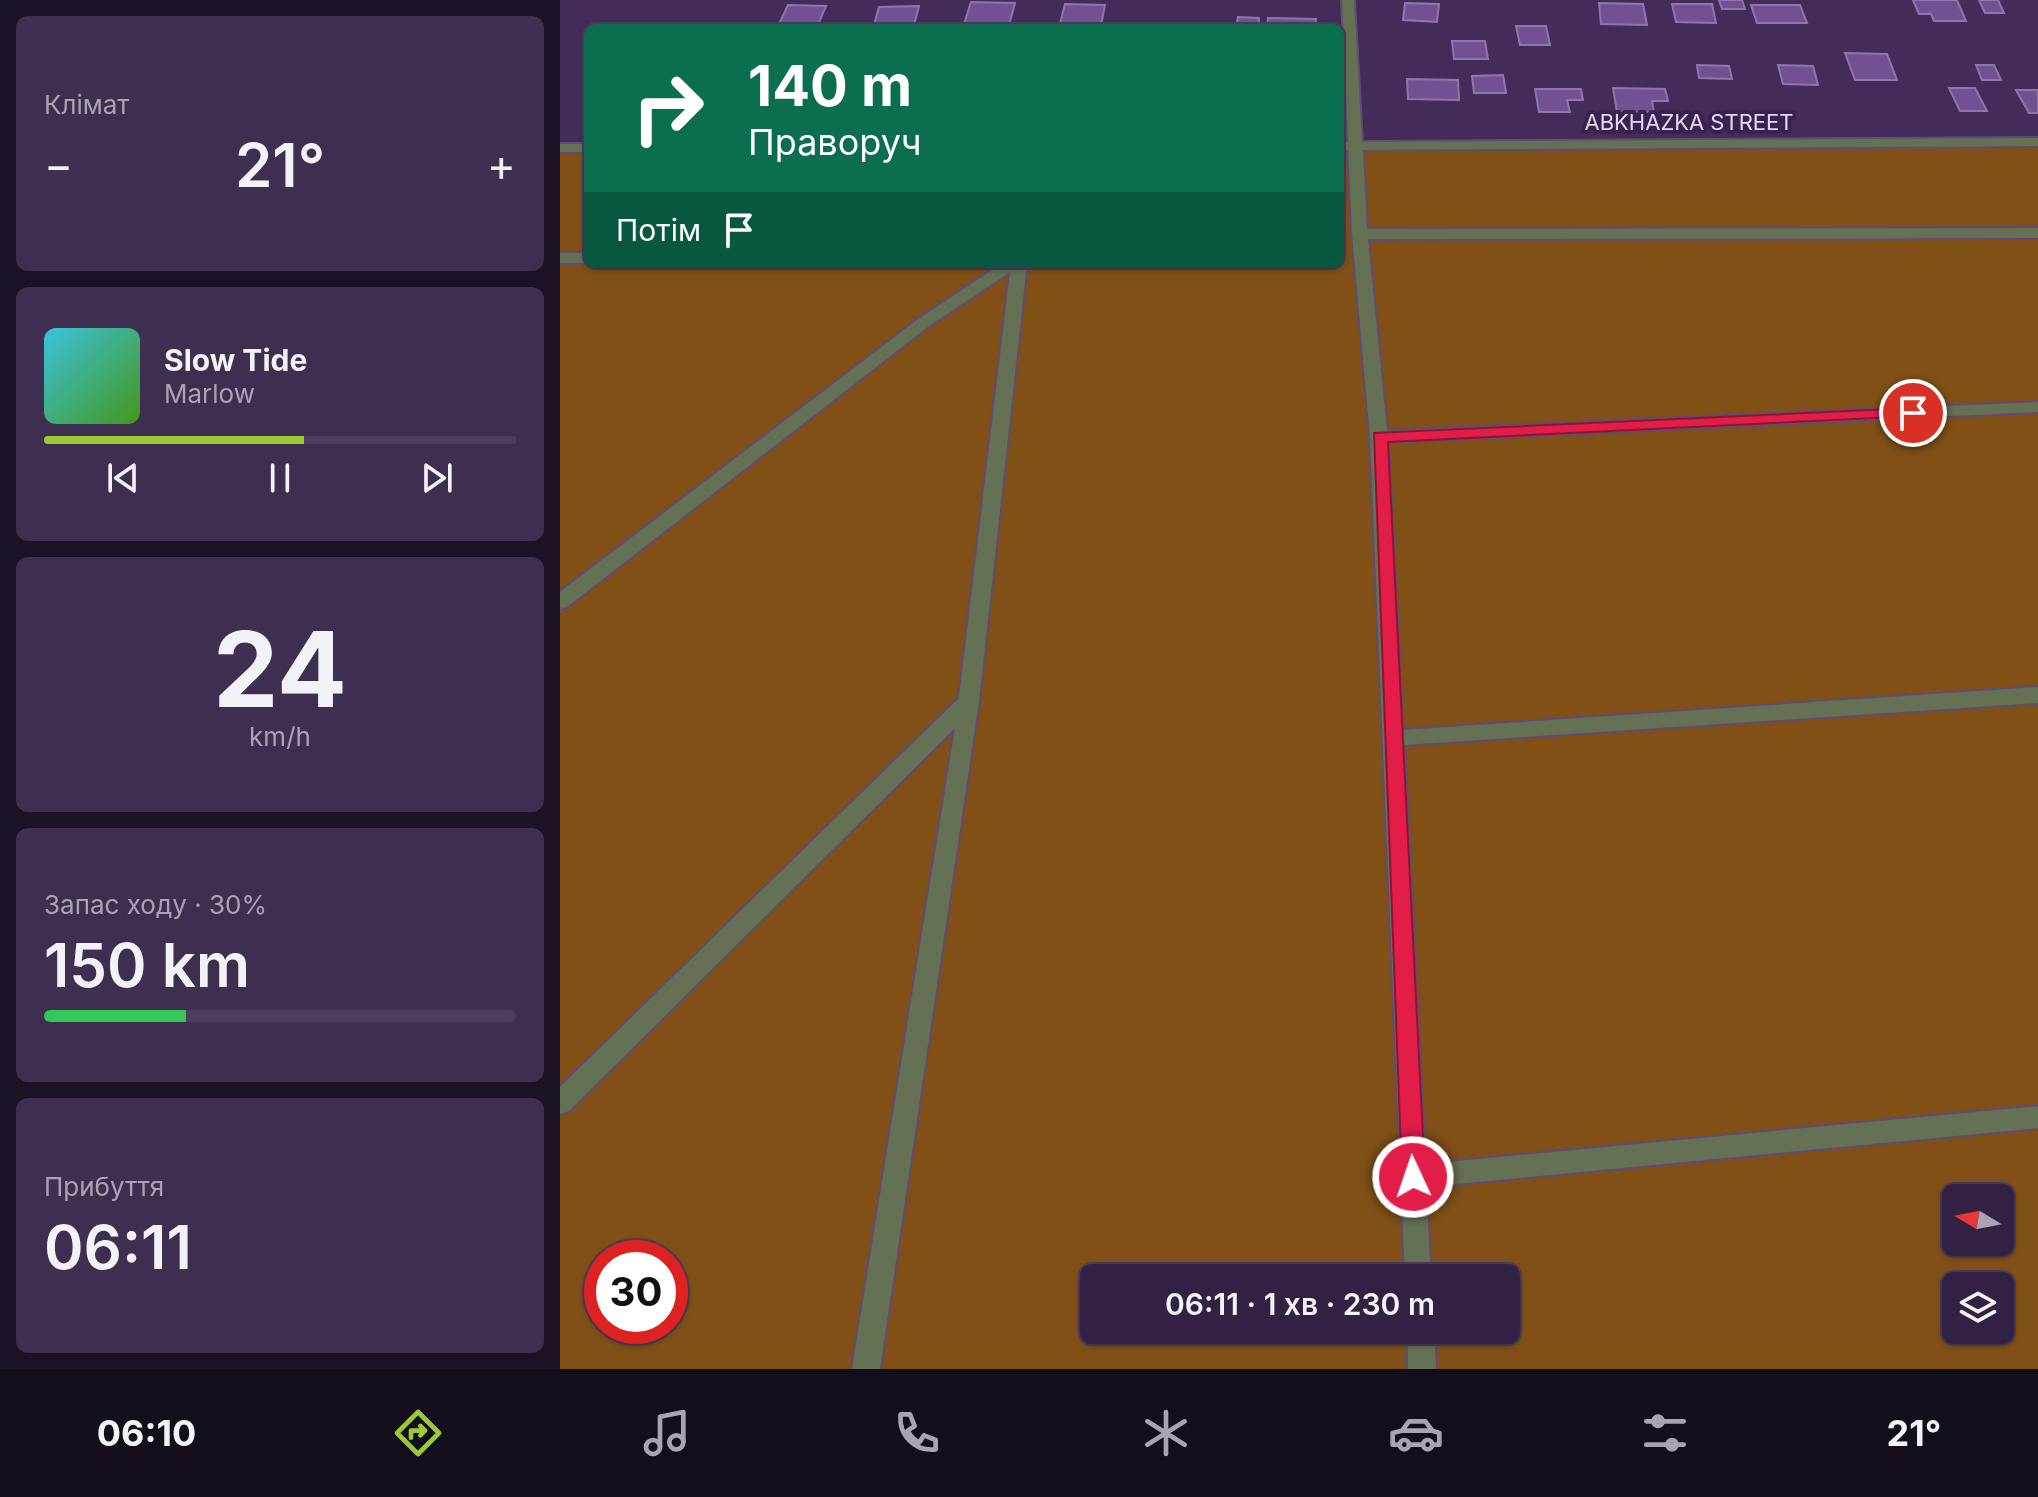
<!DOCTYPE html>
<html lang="uk">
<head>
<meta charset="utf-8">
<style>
	:root { --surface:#332144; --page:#3e2e4f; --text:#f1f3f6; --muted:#a9a3b2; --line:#4e3e5d; --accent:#9acb35 }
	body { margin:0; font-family:Inter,sans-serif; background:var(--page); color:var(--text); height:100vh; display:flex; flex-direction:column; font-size:30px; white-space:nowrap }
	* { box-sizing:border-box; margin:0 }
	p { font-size:26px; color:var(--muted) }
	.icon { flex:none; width:44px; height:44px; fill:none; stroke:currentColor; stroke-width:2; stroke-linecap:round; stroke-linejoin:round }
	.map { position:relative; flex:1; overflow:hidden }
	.panel { display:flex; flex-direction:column; gap:16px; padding:16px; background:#1c1225; width:560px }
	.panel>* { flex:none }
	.guide { position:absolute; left:24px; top:24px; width:760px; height:244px; border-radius:12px; box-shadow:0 2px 6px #0004,0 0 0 2px var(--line); background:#0b6e4f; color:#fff; overflow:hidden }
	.needle { width:52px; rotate:280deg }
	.buttons { position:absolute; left:1382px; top:1184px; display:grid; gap:16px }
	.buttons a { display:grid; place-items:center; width:72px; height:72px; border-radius:12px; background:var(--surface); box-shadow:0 2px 6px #0004,0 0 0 2px var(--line); font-size:40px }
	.speed { position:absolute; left:24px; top:1240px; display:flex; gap:16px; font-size:40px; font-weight:700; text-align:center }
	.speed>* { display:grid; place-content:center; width:104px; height:104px; border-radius:50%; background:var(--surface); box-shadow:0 2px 6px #0004,0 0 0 2px var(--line); line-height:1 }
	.speed .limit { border:12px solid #d22; background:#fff; color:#111 }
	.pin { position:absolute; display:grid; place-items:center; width:68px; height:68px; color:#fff; margin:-34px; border:4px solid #fff; border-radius:50%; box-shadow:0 2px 8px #0007 }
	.me { position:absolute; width:88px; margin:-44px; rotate:357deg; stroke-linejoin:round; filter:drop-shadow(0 0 6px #0008) }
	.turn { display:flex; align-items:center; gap:28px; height:168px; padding:0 32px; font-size:36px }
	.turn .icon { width:104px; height:104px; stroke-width:2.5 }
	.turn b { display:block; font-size:56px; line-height:68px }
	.then { display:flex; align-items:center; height:76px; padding:0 32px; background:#0003; gap:16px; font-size:30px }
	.big { font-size:60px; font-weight:600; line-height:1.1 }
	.panel .card { flex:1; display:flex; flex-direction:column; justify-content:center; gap:12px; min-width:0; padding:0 28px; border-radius:12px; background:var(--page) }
	.panel .dial { align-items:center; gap:0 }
	.dial b { font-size:104px; line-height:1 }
	.song { display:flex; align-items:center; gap:24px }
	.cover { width:96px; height:96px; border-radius:12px; background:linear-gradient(135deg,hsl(190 70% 55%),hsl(100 70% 35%)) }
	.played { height:8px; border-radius:4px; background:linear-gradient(90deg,var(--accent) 55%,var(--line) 55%) }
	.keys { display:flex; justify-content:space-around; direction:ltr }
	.heat { display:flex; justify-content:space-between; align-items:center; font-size:44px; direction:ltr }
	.charge { height:12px; border-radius:6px; background:linear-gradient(90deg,#34c759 30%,var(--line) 0) }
	.trip { position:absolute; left:520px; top:1264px; width:440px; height:80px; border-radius:12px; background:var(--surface); box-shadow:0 2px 6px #0004,0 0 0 2px var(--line); font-weight:600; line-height:80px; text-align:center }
	.menu { display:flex; height:128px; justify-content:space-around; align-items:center; background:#140d1b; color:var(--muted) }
	.menu .icon { width:56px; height:56px }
	.menu .active { color:var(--accent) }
	.menu b { font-size:36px; color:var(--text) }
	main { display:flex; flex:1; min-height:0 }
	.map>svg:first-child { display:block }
</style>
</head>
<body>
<main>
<section class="panel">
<div class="card"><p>Клімат</p>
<div class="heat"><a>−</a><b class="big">21°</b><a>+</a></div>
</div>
<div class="card">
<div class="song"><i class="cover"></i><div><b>Slow Tide</b><p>Marlow</p></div></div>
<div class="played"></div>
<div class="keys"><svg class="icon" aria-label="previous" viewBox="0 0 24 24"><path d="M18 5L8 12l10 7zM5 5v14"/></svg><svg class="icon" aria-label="pause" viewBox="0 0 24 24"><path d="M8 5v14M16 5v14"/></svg><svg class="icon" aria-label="next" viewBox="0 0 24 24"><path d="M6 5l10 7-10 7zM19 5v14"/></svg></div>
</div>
<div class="card dial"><b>24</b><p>km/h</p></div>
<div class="card"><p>Запас ходу · 30%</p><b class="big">150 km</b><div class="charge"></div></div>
<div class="card"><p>Прибуття</p><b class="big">06:11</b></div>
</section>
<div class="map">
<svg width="1478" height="1369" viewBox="0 0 1478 1369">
	<rect width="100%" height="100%" fill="#442c5a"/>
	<!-- green -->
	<path fill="#805017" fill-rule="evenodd" d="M 1478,142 L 1478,1369 L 0,1369 L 0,148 L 28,148 L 28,264 L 780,264 L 780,146 ZM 1396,1198 L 1440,1198 L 1440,1242 L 1396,1242 ZM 42,1258 L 110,1258 L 110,1326 L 42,1326 ZM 534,1278 L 946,1278 L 946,1330 L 534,1330 ZM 1396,1286 L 1440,1286 L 1440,1330 L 1396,1330 Z"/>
	<!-- building -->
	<g fill="#725192" stroke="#8f76aa" stroke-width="2">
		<path d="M 1159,0 L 1182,0 L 1185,9 L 1162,9 Z"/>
		<path d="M 1353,0 L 1397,0 L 1406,21 L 1374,21 L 1371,14 L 1359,14 Z"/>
		<path d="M 1419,0 L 1438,0 L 1444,13 L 1425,13 Z"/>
		<path d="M 411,2 L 455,3 L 449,25 L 404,24 Z"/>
		<path d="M 845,3 L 879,4 L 877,22 L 843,20 Z"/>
		<path d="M 1039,3 L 1083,4 L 1087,25 L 1041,24 Z"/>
		<path d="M 505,4 L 545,5 L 541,25 L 500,24 Z"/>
		<path d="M 1112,4 L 1152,4 L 1156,23 L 1116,22 Z"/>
		<path d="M 228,5 L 266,6 L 258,25 L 219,24 Z"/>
		<path d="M 1191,5 L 1240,5 L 1247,23 L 1197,23 Z"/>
		<path d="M 359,6 L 354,25 L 314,25 L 319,7 Z"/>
		<path d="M 678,17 L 699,18 L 698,28 L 676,28 Z"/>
		<path d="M 708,18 L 756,19 L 755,28 L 707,28 Z"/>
		<path d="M 956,26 L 986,26 L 990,45 L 960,45 Z"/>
		<path d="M 892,41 L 925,41 L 928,59 L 894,59 Z"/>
		<path d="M 1285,53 L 1327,54 L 1337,80 L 1295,80 Z"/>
		<path d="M 1137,65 L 1169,66 L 1172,79 L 1139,78 Z"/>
		<path d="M 1218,65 L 1253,66 L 1258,85 L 1223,84 Z"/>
		<path d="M 1416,65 L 1434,65 L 1441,80 L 1422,80 Z"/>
		<path d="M 943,75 L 946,93 L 914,93 L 912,76 Z"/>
		<path d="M 847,79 L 898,80 L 899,100 L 848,99 Z"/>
		<path d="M 1053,88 L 1105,89 L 1108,101 L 1092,101 L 1094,112 L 1057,112 Z"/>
		<path d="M 1389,88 L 1415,88 L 1427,111 L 1400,111 Z"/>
		<path d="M 975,89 L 1021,89 L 1023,100 L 1007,100 L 1010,112 L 979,112 Z"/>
		<path d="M 1456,90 L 1478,90 L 1478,113 L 1469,113 Z"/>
	</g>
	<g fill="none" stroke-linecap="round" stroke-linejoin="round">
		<!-- minor casing -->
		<g stroke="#614b76" stroke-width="4">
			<g id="minor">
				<path d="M 782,0 L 794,0 L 802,142 L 1478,138 L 1478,146 L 803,150 L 807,229 L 1478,228 L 1478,238 L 808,239 L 827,431 L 1478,402 L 1478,412 L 828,442 L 843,730 L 1478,687 L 1478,703 L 844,745 L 865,1164 L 1478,1106 L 1478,1128 L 866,1187 L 871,1278 L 845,1278 L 810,437 L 792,234 L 788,150 L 780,150 L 780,142 L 788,142 Z"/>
				<rect x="0" y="144" width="28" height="8"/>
				<rect x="0" y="253" width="28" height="10"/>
				<path d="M 441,264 L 467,264 L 419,701 L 320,1369 L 292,1369 L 395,728 L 9,1111 L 0,1114 L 0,1087 L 399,698 L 450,272 L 369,326 L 7,607 L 0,609 L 0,592 L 357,320 Z"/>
				<path d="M 848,1330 L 874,1330 L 876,1369 L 848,1369 Z"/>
			</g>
		</g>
		<!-- minor -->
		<use href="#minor" fill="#647153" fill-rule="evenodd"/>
	</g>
	<!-- route -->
	<path fill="#e11d48" stroke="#92132f" stroke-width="2" d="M 1353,408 L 1360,413 L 1358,416 L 828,442 L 865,1177 L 861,1184 L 853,1187 L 845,1184 L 842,1177 L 814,433 Z"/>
	<g text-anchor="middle" stroke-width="8" stroke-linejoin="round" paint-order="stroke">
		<!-- far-street labels -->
		<g font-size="22" fill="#e4d7f3" stroke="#39224e">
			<text x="1129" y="130">ABKHAZKA STREET</text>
		</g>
	</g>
</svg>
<div class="buttons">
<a><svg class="needle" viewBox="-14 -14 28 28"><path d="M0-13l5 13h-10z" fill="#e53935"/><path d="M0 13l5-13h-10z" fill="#a9a3b2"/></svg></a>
<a><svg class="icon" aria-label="layers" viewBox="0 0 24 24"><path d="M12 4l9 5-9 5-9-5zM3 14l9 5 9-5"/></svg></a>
</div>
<div class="speed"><div class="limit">30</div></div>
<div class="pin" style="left:1353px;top:413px;background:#d93025"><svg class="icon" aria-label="arrive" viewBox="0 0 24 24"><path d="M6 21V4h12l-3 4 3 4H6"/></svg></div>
<svg class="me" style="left:853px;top:1177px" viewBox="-20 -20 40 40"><circle r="17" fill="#e11d48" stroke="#fff" stroke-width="3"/><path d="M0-11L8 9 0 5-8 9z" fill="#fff"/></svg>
<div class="trip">06:11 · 1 хв · 230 m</div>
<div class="guide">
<div class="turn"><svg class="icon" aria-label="right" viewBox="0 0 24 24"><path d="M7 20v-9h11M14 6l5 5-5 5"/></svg><div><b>140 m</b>Праворуч</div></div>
<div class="then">Потім<svg class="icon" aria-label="arrive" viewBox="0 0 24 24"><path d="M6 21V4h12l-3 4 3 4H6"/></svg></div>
</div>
</div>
</main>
<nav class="menu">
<b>06:10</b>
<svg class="icon active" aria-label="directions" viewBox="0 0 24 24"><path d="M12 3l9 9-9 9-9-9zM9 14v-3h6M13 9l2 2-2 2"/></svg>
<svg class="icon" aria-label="music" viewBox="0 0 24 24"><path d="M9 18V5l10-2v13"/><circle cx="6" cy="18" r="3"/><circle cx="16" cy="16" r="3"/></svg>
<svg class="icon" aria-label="phone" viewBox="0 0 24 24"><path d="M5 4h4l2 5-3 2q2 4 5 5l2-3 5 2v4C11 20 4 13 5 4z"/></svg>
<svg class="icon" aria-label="climate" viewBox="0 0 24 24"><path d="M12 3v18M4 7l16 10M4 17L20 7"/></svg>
<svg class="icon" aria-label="car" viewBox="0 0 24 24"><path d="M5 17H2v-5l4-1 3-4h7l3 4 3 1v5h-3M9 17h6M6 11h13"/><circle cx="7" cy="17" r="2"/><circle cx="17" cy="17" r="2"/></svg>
<svg class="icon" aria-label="filters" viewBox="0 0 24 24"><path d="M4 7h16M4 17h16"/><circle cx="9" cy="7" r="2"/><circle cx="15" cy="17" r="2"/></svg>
<b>21°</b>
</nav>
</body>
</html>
